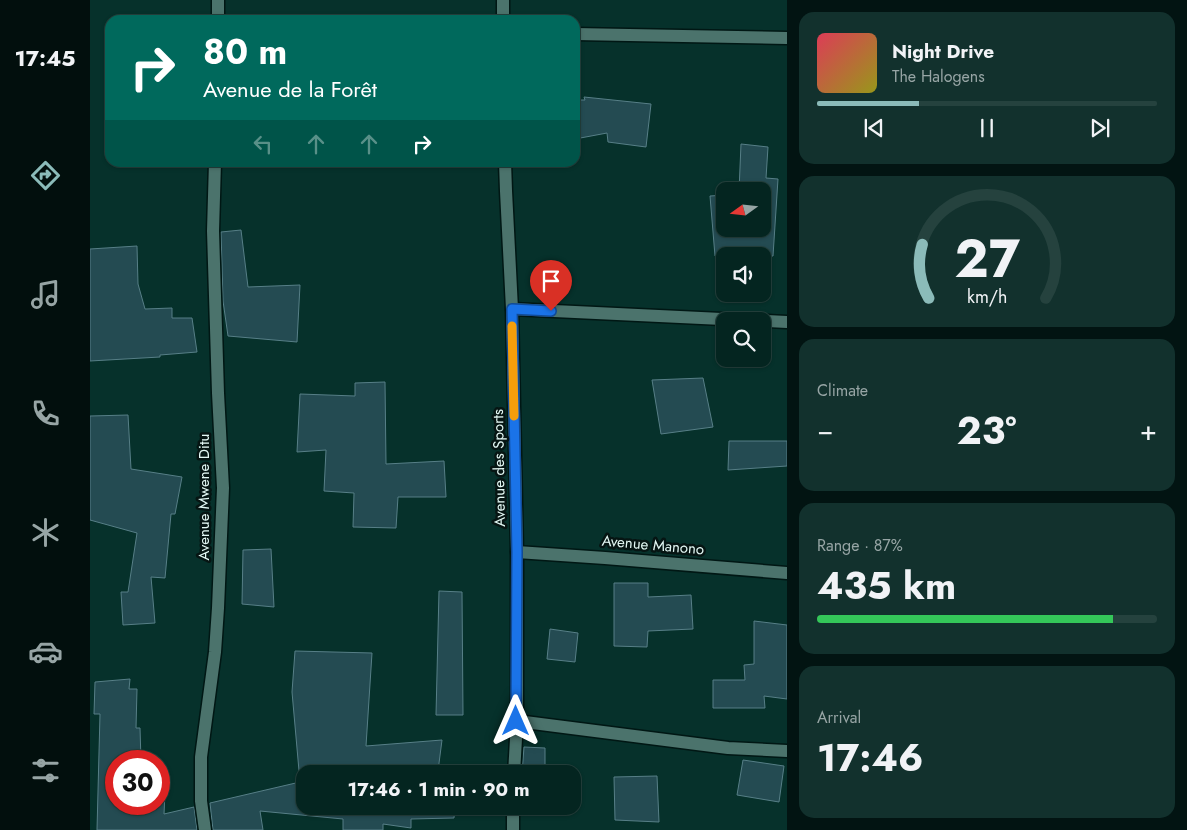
<!DOCTYPE html>
<html lang="en">
<head>
<meta charset="utf-8">
<style>
	:root { --surface:#042520; --page:#12312d; --text:#f1f3f6; --muted:#97a5a5; --line:#25423e; --accent:#8bbbb9 }
	body { margin:0; font-family:Jost,sans-serif; background:var(--page); color:var(--text); height:100vh; display:flex; flex-direction:column; font-size:19px; white-space:nowrap }
	* { box-sizing:border-box; margin:0 }
	p { font-size:16px; color:var(--muted) }
	.icon { flex:none; width:28px; height:28px; fill:none; stroke:currentColor; stroke-width:2; stroke-linecap:round; stroke-linejoin:round }
	.map { position:relative; flex:1; overflow:hidden }
	.details { display:flex; flex-direction:column; gap:12px; padding:12px; background:#021412; width:400px }
	.details>* { flex:none }
	.guide { position:absolute; left:15px; top:15px; width:475px; height:152px; border-radius:15px; box-shadow:0 1px 4px #0004,0 0 0 1px var(--line); background:#00695c; color:#fff; overflow:hidden }
	.needle { width:32px; rotate:255deg }
	.tools { position:absolute; left:626px; top:182px; display:grid; gap:10px }
	.tools a { display:grid; place-items:center; width:55px; height:55px; border-radius:10px; background:var(--surface); box-shadow:0 1px 4px #0004,0 0 0 1px var(--line); font-size:25px }
	.speed { position:absolute; left:15px; top:750px; display:flex; gap:10px; font-size:25px; font-weight:700; text-align:center }
	.speed>* { display:grid; place-content:center; width:65px; height:65px; border-radius:50%; background:var(--surface); box-shadow:0 1px 4px #0004,0 0 0 1px var(--line); line-height:1 }
	.speed .limit { border:8px solid #d22; background:#fff; color:#111 }
	.pin { position:absolute; display:grid; place-items:center; width:42px; height:42px; color:#fff; margin:-51px -21px; border-radius:50% 50% 50% 0; rotate:-45deg; box-shadow:0 0 5px #0007 }
	.pin .icon { rotate:45deg }
	.me { position:absolute; width:55px; margin:-28px; rotate:0deg; stroke-linejoin:round; filter:drop-shadow(0 0 4px #0008) }
	.turn { display:flex; align-items:center; gap:18px; height:105px; padding:0 15px; font-size:22px }
	.turn .icon { width:65px; height:65px; stroke-width:2.5 }
	.turn b { display:block; font-size:35px; line-height:42px }
	.lanes { display:flex; align-items:center; height:48px; padding:0 15px; background:#0003; justify-content:center; gap:25px; direction:ltr }
	.lanes .off { opacity:.35 }
	.big { font-size:38px; font-weight:700; line-height:1.1 }
	.details .card { flex:1; display:flex; flex-direction:column; justify-content:center; gap:8px; min-width:0; padding:0 18px; border-radius:15px; background:var(--page) }
	.details .dial { align-items:center; gap:0 }
	.dial svg { height:130px; overflow:visible; fill:none; stroke:var(--line); stroke-width:7; stroke-linecap:round; text-anchor:middle }
	.dial text { fill:var(--text); stroke:none }
	.song { display:flex; align-items:center; gap:15px }
	.cover { width:60px; height:60px; border-radius:8px; background:linear-gradient(135deg,hsl(350 70% 55%),hsl(60 70% 35%)) }
	.played { height:5px; border-radius:2px; background:linear-gradient(90deg,var(--accent) 30%,var(--line) 30%) }
	.keys { display:flex; justify-content:space-around; direction:ltr }
	.heat { display:flex; justify-content:space-between; align-items:center; font-size:28px; direction:ltr }
	.charge { height:8px; border-radius:4px; background:linear-gradient(90deg,#34c759 87%,var(--line) 0) }
	.trip { position:absolute; left:206px; top:765px; width:285px; height:50px; border-radius:15px; background:var(--surface); box-shadow:0 1px 4px #0004,0 0 0 1px var(--line); font-weight:700; line-height:50px; text-align:center }
	main { display:flex; flex:1; min-height:0 }
	.tabs { display:flex; flex-direction:column; width:90px; justify-content:space-around; align-items:center; background:#020f0d; color:var(--muted) }
	.tabs .icon { width:35px; height:35px }
	.tabs .current { color:var(--accent) }
	.tabs b { font-size:22px; color:var(--text) }
	.map>svg:first-child { display:block }
</style>
</head>
<body>
<main>
<nav class="tabs">
<b>17:45</b>
<svg class="icon current" aria-label="directions" viewBox="0 0 24 24"><path d="M12 3l9 9-9 9-9-9zM9 14v-3h6M13 9l2 2-2 2"/></svg>
<svg class="icon" aria-label="music" viewBox="0 0 24 24"><path d="M9 18V5l10-2v13"/><circle cx="6" cy="18" r="3"/><circle cx="16" cy="16" r="3"/></svg>
<svg class="icon" aria-label="phone" viewBox="0 0 24 24"><path d="M5 4h4l2 5-3 2q2 4 5 5l2-3 5 2v4C11 20 4 13 5 4z"/></svg>
<svg class="icon" aria-label="climate" viewBox="0 0 24 24"><path d="M12 3v18M4 7l16 10M4 17L20 7"/></svg>
<svg class="icon" aria-label="car" viewBox="0 0 24 24"><path d="M5 17H2v-5l4-1 3-4h7l3 4 3 1v5h-3M9 17h6M6 11h13"/><circle cx="7" cy="17" r="2"/><circle cx="17" cy="17" r="2"/></svg>
<svg class="icon" aria-label="filters" viewBox="0 0 24 24"><path d="M4 7h16M4 17h16"/><circle cx="9" cy="7" r="2"/><circle cx="15" cy="17" r="2"/></svg>
</nav>
<div class="map">
<svg width="697" height="830" viewBox="0 0 697 830">
	<rect width="100%" height="100%" fill="#06312b"/>
	<!-- building -->
	<g fill="#244b52" stroke="#577f87">
		<path d="M 494,97 L 561,104 L 556,147 L 518,142 L 517,133 L 485,139 L 485,100 L 495,100 Z"/>
		<path d="M 651,144 L 678,147 L 676,178 L 688,179 L 683,256 L 625,256 L 620,196 L 635,195 L 635,229 L 672,229 L 672,191 L 649,191 Z"/>
		<path d="M 151,230 L 158,287 L 210,285 L 207,342 L 138,336 L 133,301 L 131,232 Z"/>
		<path d="M 47,246 L 48,284 L 55,309 L 82,308 L 82,318 L 102,318 L 107,352 L 70,355 L 70,357 L 0,361 L 0,249 Z"/>
		<path d="M 613,378 L 623,427 L 571,434 L 562,380 Z"/>
		<path d="M 295,382 L 296,464 L 354,461 L 356,497 L 308,497 L 306,528 L 263,527 L 264,493 L 234,491 L 236,450 L 207,452 L 210,394 L 265,396 L 265,383 Z"/>
		<path d="M 38,415 L 41,469 L 92,477 L 85,514 L 81,514 L 75,578 L 61,577 L 65,623 L 33,625 L 31,592 L 38,592 L 47,533 L 0,520 L 0,416 Z"/>
		<path d="M 639,441 L 697,441 L 697,466 L 638,470 Z"/>
		<path d="M 181,549 L 184,607 L 152,604 L 153,550 Z"/>
		<path d="M 524,583 L 558,583 L 558,597 L 601,595 L 603,629 L 558,631 L 557,647 L 524,646 Z"/>
		<path d="M 349,591 L 372,592 L 373,715 L 346,715 Z"/>
		<path d="M 664,621 L 697,625 L 697,699 L 674,696 L 675,708 L 623,708 L 623,680 L 655,680 L 654,665 L 664,664 Z"/>
		<path d="M 460,629 L 488,633 L 485,662 L 457,659 Z"/>
		<path d="M 205,651 L 282,653 L 276,746 L 352,740 L 348,771 L 365,774 L 215,774 L 215,806 L 365,806 L 364,818 L 321,819 L 321,828 L 293,824 L 293,830 L 253,830 L 253,819 L 170,811 L 173,830 L 123,830 L 120,803 L 210,782 L 202,692 Z"/>
		<path d="M 40,679 L 39,689 L 47,689 L 46,728 L 50,728 L 51,761 L 26,761 L 26,804 L 69,804 L 69,793 L 75,793 L 74,814 L 104,807 L 107,830 L 7,830 L 10,714 L 4,714 L 5,682 Z"/>
		<path d="M 434,747 L 455,748 L 455,774 L 432,774 Z"/>
		<path d="M 653,760 L 694,766 L 689,802 L 647,795 Z"/>
		<path d="M 567,776 L 569,822 L 525,820 L 524,777 Z"/>
		<rect x="431" y="806" width="24" height="5"/>
	</g>
	<g fill="none" stroke-linecap="round" stroke-linejoin="round">
		<!-- street casing -->
		<g stroke="#001714" stroke-width="15">
			<g id="street">
				<path d="M 413,0 L 413,20"/>
				<path d="M 128,20 L 128,0"/>
				<path d="M 485,34 L 697,38"/>
				<path d="M 415,162 L 416,191 L 422,309 L 427,552 L 427,721 L 424,774"/>
				<path d="M 422,309 L 697,322"/>
				<path d="M 427,552 L 515,558 L 697,573"/>
				<path d="M 427,721 L 638,748 L 697,751"/>
				<path d="M 115,830 L 111,801 L 111,757 L 125,652 L 128,608 L 133,488 L 128,393 L 123,231 L 125,162"/>
				<path d="M 423,830 L 423,806"/>
			</g>
		</g>
		<!-- street -->
		<use href="#street" stroke="#4b736c" stroke-width="12"/>
	</g>
	<g fill="none" stroke-linecap="round" stroke-linejoin="round">
		<!-- route casing -->
		<g stroke="#114b97" stroke-width="12">
			<path id="route" d="M 426,721 L 427,552 L 422,309 L 461,311"/>
		</g>
		<!-- route -->
		<use href="#route" stroke="#1a73e8" stroke-width="9"/>
		<!-- slow -->
		<path stroke="#f59e0b" stroke-width="9" d="M 422,326 L 424,416"/>
	</g>
	<g text-anchor="middle" stroke-width="5" stroke-linejoin="round" paint-order="stroke">
		<!-- street labels -->
		<g font-size="15" fill="#e3f8f4" stroke="#061513">
			<text transform="translate(409 468) rotate(-91)" y="5">Avenue des Sports</text>
			<text transform="translate(114 497) rotate(-90)" y="5">Avenue Mwene Ditu</text>
			<text transform="translate(563 545) rotate(5)" y="5">Avenue Manono</text>
		</g>
	</g>
</svg>
<div class="tools">
<a><svg class="needle" viewBox="-14 -14 28 28"><path d="M0-13l5 13h-10z" fill="#e53935"/><path d="M0 13l5-13h-10z" fill="#97a5a5"/></svg></a>
<a><svg class="icon" aria-label="sound" viewBox="0 0 24 24"><path d="M4 9h4l5-4v14l-5-4H4zM17 9q2 3 0 6"/></svg></a>
<a><svg class="icon" aria-label="search" viewBox="0 0 24 24"><circle cx="10" cy="10" r="6"/><path d="M15 15l6 6"/></svg></a>
</div>
<div class="speed"><div class="limit">30</div></div>
<div class="pin" style="left:461px;top:311px;background:#d93025"><svg class="icon" aria-label="arrive" viewBox="0 0 24 24"><path d="M6 21V4h12l-3 4 3 4H6"/></svg></div>
<svg class="me" style="left:426px;top:721px" viewBox="-20 -20 40 40"><path d="M0-17L14 15 0 8-14 15z" fill="#1a73e8" stroke="#fff" stroke-width="4"/></svg>
<div class="trip">17:46 · 1 min · 90 m</div>
<div class="guide">
<div class="turn"><svg class="icon" aria-label="right" viewBox="0 0 24 24"><path d="M7 20v-9h11M14 6l5 5-5 5"/></svg><div><b>80 m</b>Avenue de la Forêt</div></div>
<div class="lanes"><svg class="icon off" aria-label="left" viewBox="0 0 24 24"><path d="M17 20v-9H6M10 6l-5 5 5 5"/></svg><svg class="icon off" aria-label="ahead" viewBox="0 0 24 24"><path d="M12 20V5M6 11l6-6 6 6"/></svg><svg class="icon off" aria-label="ahead" viewBox="0 0 24 24"><path d="M12 20V5M6 11l6-6 6 6"/></svg><svg class="icon" aria-label="right" viewBox="0 0 24 24"><path d="M7 20v-9h11M14 6l5 5-5 5"/></svg></div>
</div>
</div>
<section class="details">
<div class="card">
<div class="song"><i class="cover"></i><div><b>Night Drive</b><p>The Halogens</p></div></div>
<div class="played"></div>
<div class="keys"><svg class="icon" aria-label="previous" viewBox="0 0 24 24"><path d="M18 5L8 12l10 7zM5 5v14"/></svg><svg class="icon" aria-label="pause" viewBox="0 0 24 24"><path d="M8 5v14M16 5v14"/></svg><svg class="icon" aria-label="next" viewBox="0 0 24 24"><path d="M6 5l10 7-10 7zM19 5v14"/></svg></div>
</div>
<div class="card dial"><svg viewBox="0 0 100 80">
<path d="M14 69A42 42 0 1 1 86 69"/>
<path d="M14 69A42 42 0 0 1 10 36" stroke="#8bbbb9"/>
<text x="50" y="56" font-size="32" font-weight="700">27</text>
<text x="50" y="72" font-size="11">km/h</text>
</svg></div>
<div class="card"><p>Climate</p>
<div class="heat"><a>−</a><b class="big">23°</b><a>+</a></div>
</div>
<div class="card"><p>Range · 87%</p><b class="big">435 km</b><div class="charge"></div></div>
<div class="card"><p>Arrival</p><b class="big">17:46</b></div>
</section>
</main>
</body>
</html>
